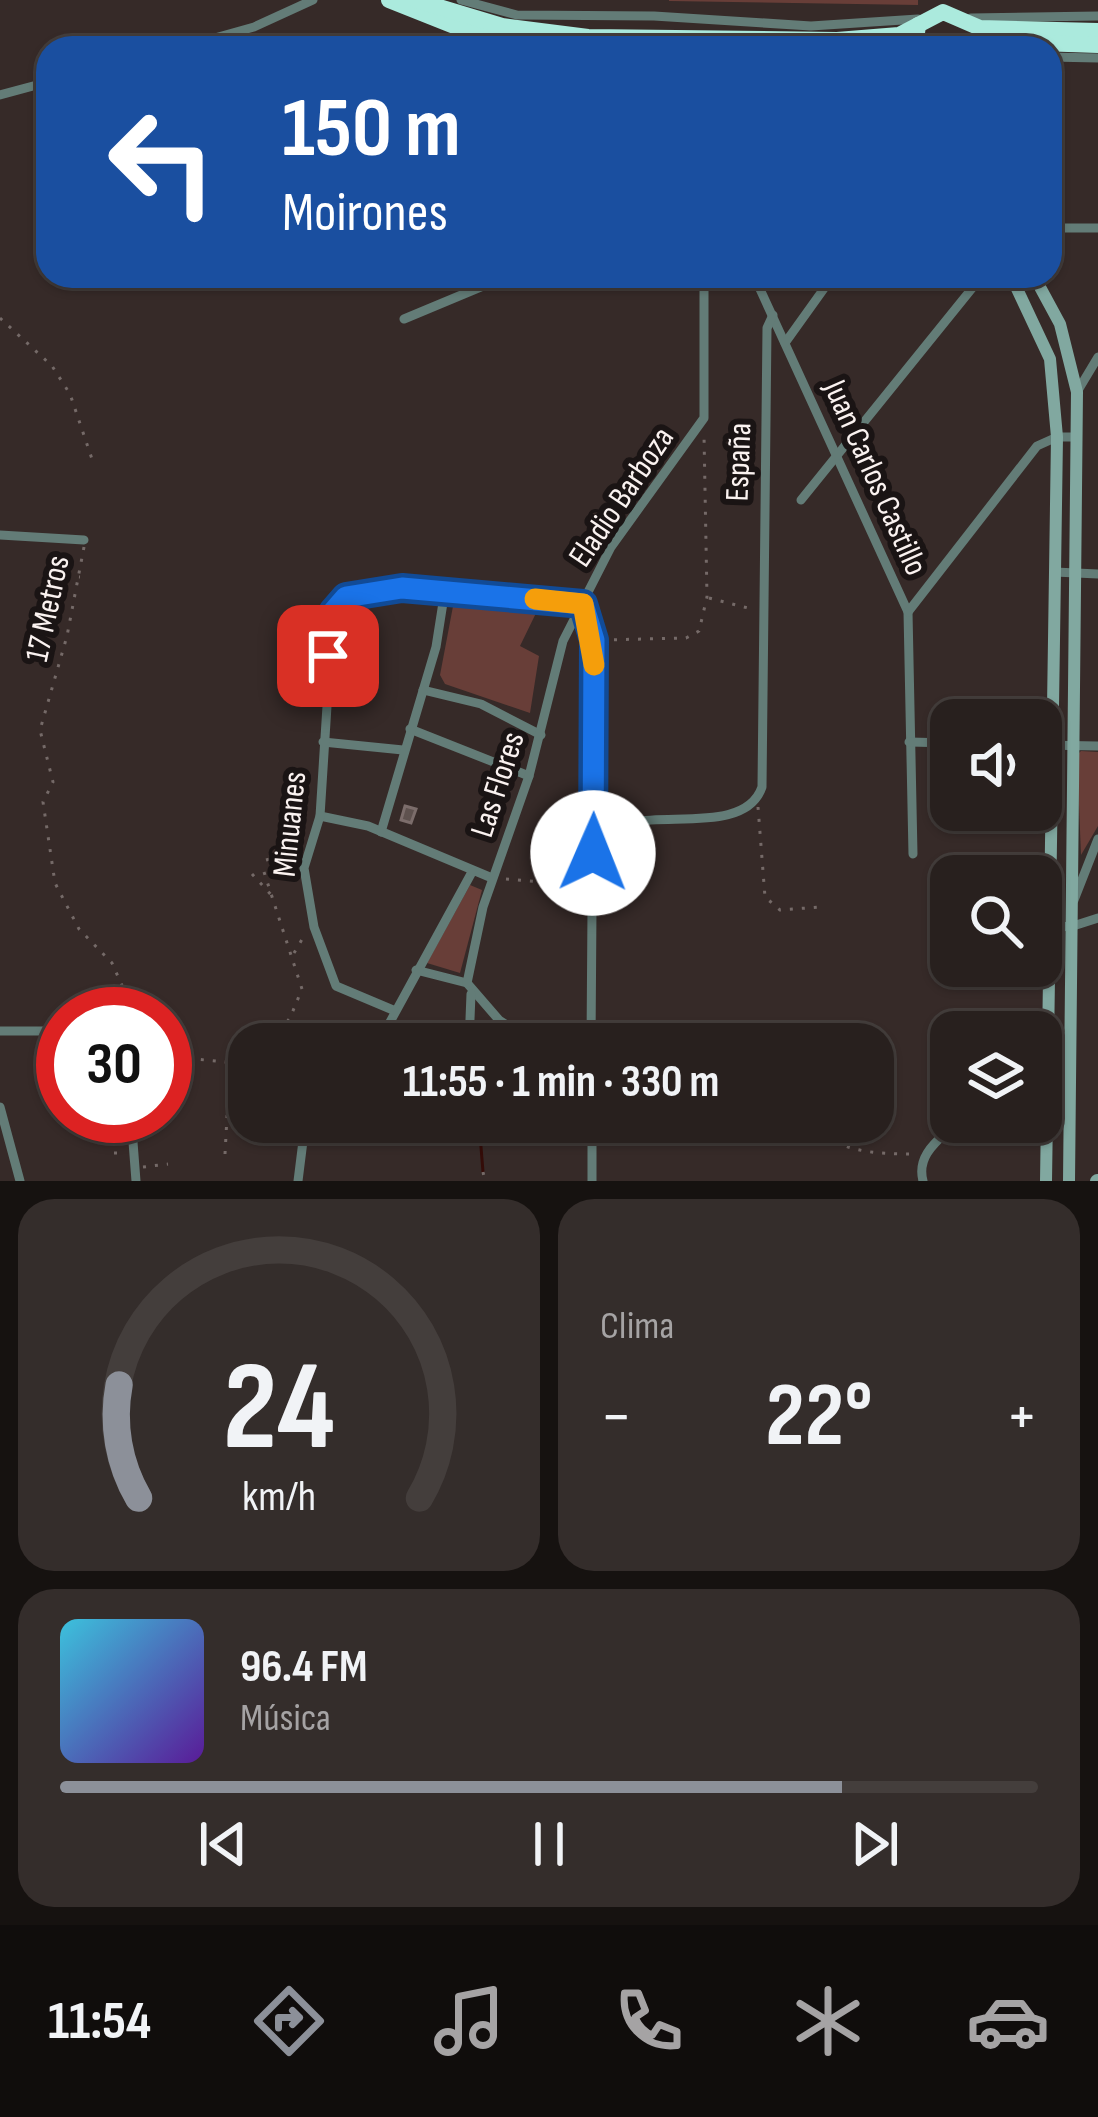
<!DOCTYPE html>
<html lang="es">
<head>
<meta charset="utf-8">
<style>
	:root { --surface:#28201e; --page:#342d2b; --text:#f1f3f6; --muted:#a5a3a4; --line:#443e3c; --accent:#8c9099 }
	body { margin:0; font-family:"Sofia Sans Condensed",sans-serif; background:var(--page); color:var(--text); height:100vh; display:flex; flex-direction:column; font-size:45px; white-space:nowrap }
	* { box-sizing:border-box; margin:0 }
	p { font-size:39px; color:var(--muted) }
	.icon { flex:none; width:66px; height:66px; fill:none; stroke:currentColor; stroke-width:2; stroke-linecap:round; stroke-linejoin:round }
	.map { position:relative; height:1181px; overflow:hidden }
	.panel { display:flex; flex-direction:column; gap:18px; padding:18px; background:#161210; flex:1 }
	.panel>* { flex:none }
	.guide { position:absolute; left:36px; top:36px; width:1026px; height:252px; border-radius:36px; box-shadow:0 3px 9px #0004,0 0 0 3px var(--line); background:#1a4fa0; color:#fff; overflow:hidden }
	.tools { position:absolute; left:930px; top:699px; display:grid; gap:24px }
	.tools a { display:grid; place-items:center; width:132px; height:132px; border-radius:24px; background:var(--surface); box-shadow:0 3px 9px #0004,0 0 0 3px var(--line); font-size:60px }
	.speed { position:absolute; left:36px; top:987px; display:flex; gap:24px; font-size:60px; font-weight:700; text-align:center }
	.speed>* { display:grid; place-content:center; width:156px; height:156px; border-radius:50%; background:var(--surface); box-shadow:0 3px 9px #0004,0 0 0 3px var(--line); line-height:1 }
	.speed .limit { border:18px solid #d22; background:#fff; color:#111 }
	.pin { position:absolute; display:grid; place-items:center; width:102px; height:102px; color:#fff; margin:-51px; border-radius:24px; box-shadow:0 6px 18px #0006 }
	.me { position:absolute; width:132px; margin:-66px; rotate:1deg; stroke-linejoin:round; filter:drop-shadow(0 0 9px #0008) }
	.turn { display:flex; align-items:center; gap:42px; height:252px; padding:0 48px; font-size:54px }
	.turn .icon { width:156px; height:156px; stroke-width:2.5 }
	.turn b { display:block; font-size:84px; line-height:102px }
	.big { font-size:90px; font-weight:700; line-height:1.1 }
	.panel .card { flex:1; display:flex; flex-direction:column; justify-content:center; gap:18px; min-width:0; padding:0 42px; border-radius:36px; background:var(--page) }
	.panel .dial { align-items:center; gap:0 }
	.dial svg { height:312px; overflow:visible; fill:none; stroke:var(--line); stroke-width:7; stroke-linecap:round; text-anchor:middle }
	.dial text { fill:var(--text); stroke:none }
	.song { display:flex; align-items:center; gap:36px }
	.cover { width:144px; height:144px; border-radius:18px; background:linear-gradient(135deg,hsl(190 70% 55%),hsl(270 70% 35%)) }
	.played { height:12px; border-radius:6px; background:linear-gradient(90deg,var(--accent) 80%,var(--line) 80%) }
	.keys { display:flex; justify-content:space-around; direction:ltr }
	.heat { display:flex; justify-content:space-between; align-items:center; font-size:66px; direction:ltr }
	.panel .tiles { flex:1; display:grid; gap:18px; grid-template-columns:1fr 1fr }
	.card:last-child { grid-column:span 2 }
	.trip { position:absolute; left:228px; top:1023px; width:666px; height:120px; border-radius:36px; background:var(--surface); box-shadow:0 3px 9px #0004,0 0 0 3px var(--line); font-weight:700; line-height:120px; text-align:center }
	.tab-bar { display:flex; height:192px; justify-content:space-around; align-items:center; background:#100d0c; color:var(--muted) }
	.tab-bar .icon { width:84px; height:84px }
	.tab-bar .on { color:var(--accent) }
	.tab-bar b { font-size:54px; color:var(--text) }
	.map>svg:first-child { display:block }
</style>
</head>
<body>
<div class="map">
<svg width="1098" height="1181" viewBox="0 0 1098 1181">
	<rect width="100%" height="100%" fill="#362a28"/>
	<!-- green -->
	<g fill="#683e38">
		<path d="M 669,0 L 918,0 L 918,5 L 669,1 Z"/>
		<path d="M 454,601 L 538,609 L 520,646 L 539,656 L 530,713 L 445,684 L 440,675 Z"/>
		<path d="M 1081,751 L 1098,752 L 1098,826 L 1081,855 L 1077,755 Z"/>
		<path d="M 470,885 L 482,890 L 460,973 L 427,963 Z"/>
	</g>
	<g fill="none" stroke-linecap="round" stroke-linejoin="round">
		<!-- stream -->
		<path stroke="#340c08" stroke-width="3" d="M 479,1122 L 483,1172"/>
	</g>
	<!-- building -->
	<path fill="#5f524f" stroke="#7c6d6b" stroke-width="3" d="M 405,806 L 416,809 L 411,823 L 401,820 Z"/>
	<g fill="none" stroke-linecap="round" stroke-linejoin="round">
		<!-- path -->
		<g stroke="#756a68" stroke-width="3" stroke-dasharray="3 9" stroke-linecap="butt">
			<path d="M 0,318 L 52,366 L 70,394 L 93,462"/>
			<path d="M 84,547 L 67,636 L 40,730 L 53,782 L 43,802 L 55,883 L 79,929 L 112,963 L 124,990 L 122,1014"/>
			<path d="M 43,575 L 80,577"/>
			<path d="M 709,598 L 752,609"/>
			<path d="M 602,640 L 686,638 L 699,631 L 707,597 L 704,435"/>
			<path d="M 758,807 L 765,897 L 780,910 L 820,907"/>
			<path d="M 266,860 L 296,852"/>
			<path d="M 264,872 L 302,989 L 290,1018 L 269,1044"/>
			<path d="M 252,874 L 275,899"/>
			<path d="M 506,879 L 541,882 L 584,896"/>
			<path d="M 294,953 L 304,936"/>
			<path d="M 165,1056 L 225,1062 L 249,1056"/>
			<path d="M 738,1122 L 754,1130 L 769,1122"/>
			<path d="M 806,1122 C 840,1153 873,1154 917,1154"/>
			<path d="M 114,1153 L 126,1153"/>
			<path d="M 225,1154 L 230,1061"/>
			<path d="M 143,1167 L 168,1164"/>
			<path d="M 483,1172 L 485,1181"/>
		</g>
		<!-- street -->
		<g stroke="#637c77" stroke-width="9">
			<path d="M 461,0 L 517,15 L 654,16 L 811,26 L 918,19"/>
			<path d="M 971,18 L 1098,16"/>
			<path d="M 179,48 L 254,27 L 313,0"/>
			<path d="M 1050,57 L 1098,58"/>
			<path d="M 0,95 L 48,82"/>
			<path d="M 1050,228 L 1098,228"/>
			<path d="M 754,276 L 908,612 L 913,854"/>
			<path d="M 404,319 L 507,276"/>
			<path d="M 785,343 L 833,276"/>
			<path d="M 1077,392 L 1098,357"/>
			<path d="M 801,500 L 982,276"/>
			<path d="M 0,535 L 84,540"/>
			<path d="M 1055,572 L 1098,574"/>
			<path d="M 583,604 L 594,640 L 591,1044"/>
			<path d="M 908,612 L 1037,446 L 1057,437 L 1076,437"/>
			<path d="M 423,690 L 481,704 L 541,735"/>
			<path d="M 410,729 L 529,776"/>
			<path d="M 323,742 L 403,750"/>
			<path d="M 909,742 L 951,743"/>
			<path d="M 1041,745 L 1098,746"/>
			<path d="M 593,803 L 624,810 L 635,822"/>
			<path d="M 320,816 L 368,826 L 492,878"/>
			<path d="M 381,832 L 436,647 L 445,590"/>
			<path d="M 593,853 L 622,838 L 635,822 C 673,814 747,831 762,787 L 767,328 L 773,315"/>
			<path d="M 1074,900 L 1098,839"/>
			<path d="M 1051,925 L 1070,927 L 1098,918"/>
			<path d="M 416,970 L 467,983 L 499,1020 L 537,1044"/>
			<path d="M 467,983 L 483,907 L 529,776 L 563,641 L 611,547 L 704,418 L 704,276"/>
			<path d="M 393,1010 L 336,986 L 314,927 L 304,868 L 320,816 L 333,612 C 354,568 538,600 583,604"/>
			<path d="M 0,1031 L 63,1031"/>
			<path d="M 378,1044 L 472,872"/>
			<path d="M 469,1044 L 471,994"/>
			<path d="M 1041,1045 L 1070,1035"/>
			<path d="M 0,1107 L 20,1181"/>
			<path d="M 131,1116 L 136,1181"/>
			<path d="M 298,1181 L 303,1141 L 324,1122"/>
			<path d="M 592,1181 L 592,1122"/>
			<path d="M 923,1181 C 916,1154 939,1140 957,1122"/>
		</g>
		<!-- secondary -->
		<g stroke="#81a8a0" stroke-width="12">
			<path d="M 1011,276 L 1050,359 L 1057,437 L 1046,1181"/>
			<path d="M 1034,276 L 1060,324 L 1077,392 L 1069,1181"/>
			<path d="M 1096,1181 L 1097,1180"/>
		</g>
		<!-- highway -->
		<g stroke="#abeadd" stroke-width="16">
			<path d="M 389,0 L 467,31 L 559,48"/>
			<path d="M 416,0 L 502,26 L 588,37 L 837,40 L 899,35 L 943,12 L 980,28 L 1098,31"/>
			<path d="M 915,48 L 918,25"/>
			<path d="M 981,48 L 1006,42 L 1098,45"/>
		</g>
	</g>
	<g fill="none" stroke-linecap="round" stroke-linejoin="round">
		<!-- route casing -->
		<g stroke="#114b97" stroke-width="30">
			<path id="route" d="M 328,656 L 333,612 L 346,597 L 402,588 L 583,604 L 594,640 L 593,853"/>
		</g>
		<!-- route -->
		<use href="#route" stroke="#1a73e8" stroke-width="21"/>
		<!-- slow -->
		<path stroke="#f59e0b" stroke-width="21" d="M 535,599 L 583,604 L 594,665"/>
	</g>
	<g text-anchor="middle" stroke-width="12" stroke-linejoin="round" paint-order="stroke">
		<!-- street labels -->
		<g font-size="33" fill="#faf2f0" stroke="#1a1414">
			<text transform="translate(737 462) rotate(-88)" y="12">España</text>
			<text transform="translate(877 477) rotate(66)" y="12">Juan Carlos Castillo</text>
			<text transform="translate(620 496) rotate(-56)" y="12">Eladio Barboza</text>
			<text transform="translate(46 608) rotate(-78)" y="12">17 Metros</text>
			<text transform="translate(496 784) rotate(-72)" y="12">Las Flores</text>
			<text transform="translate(288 824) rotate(-84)" y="12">Minuanes</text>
		</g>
	</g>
</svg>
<div class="tools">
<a><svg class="icon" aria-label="sound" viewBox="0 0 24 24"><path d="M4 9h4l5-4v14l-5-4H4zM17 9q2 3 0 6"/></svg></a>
<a><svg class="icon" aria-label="search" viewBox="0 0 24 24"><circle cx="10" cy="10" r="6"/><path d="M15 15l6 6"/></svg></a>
<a><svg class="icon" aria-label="layers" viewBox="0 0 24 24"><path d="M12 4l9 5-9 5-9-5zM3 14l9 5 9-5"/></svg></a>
</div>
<div class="speed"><div class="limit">30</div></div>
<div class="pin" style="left:328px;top:656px;background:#d93025"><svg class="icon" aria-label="arrive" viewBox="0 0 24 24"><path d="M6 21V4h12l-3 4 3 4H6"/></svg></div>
<svg class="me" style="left:593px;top:853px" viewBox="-20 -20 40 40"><circle r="19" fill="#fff"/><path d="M0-13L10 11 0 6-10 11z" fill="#1a73e8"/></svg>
<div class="trip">11:55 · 1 min · 330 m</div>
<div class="guide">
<div class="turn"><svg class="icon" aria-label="left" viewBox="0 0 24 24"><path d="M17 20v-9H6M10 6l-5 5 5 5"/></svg><div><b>150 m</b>Moirones</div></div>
</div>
</div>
<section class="panel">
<div class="tiles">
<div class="card dial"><svg viewBox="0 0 100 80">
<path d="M14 69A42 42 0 1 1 86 69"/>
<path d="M14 69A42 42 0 0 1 9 40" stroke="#8c9099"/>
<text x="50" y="56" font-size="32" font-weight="700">24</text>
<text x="50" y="72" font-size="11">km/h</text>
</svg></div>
<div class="card"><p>Clima</p>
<div class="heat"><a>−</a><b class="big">22°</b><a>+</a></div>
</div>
<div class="card">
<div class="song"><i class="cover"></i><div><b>96.4 FM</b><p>Música</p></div></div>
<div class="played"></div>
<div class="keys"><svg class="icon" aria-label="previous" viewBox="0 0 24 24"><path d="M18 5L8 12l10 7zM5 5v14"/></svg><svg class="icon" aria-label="pause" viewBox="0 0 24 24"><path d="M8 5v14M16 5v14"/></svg><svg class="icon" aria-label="next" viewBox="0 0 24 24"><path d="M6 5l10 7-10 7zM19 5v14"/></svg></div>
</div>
</div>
</section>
<nav class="tab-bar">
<b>11:54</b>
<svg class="icon on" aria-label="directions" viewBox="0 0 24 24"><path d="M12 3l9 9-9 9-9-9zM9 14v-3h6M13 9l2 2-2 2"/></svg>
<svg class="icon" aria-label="music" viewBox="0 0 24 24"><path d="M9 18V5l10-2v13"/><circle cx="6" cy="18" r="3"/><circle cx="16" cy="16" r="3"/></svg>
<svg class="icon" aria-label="phone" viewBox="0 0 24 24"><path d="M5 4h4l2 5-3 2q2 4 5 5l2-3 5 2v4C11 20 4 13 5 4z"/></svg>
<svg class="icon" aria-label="climate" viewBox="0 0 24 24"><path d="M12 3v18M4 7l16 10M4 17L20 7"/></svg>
<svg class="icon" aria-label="car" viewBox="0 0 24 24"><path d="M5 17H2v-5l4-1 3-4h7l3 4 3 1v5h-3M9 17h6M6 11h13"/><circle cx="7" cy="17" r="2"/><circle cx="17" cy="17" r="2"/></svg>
</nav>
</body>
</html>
